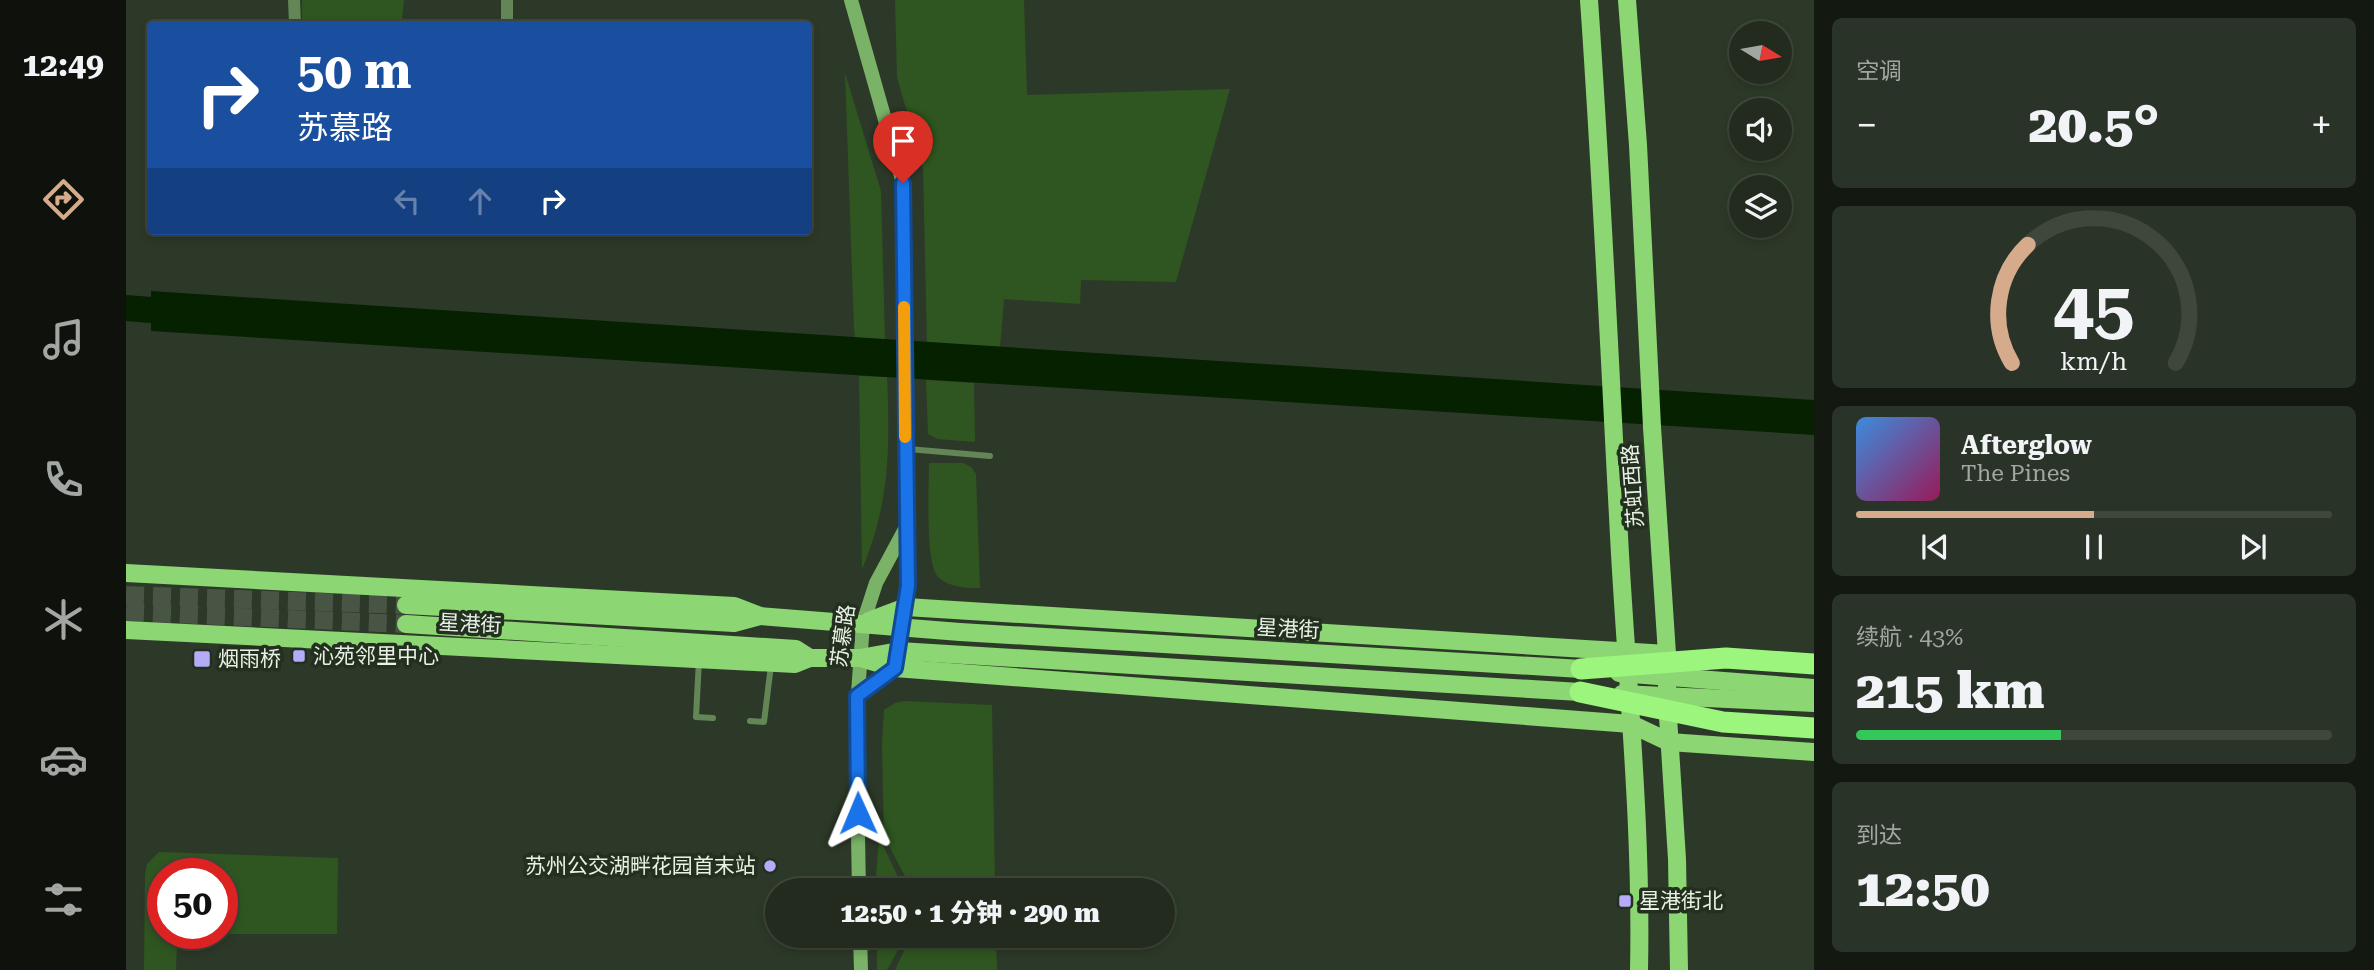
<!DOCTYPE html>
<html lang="zh">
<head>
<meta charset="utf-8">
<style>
	:root { --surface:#222b1e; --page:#2a3327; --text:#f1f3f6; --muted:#a2a7a4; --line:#3f473c; --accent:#d6ab8b }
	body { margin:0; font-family:"Roboto Serif","Noto Sans SC",serif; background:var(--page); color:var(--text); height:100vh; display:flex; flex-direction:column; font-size:26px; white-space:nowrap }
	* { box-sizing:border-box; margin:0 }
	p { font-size:23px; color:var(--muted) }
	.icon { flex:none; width:38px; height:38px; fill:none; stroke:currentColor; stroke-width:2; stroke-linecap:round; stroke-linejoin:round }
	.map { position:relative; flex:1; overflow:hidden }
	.panel { display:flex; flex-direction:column; gap:18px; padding:18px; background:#131810; width:560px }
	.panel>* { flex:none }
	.guide { position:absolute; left:21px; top:21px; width:665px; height:214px; border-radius:7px; box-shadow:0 4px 10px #0003,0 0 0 2px var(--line); background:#1a4fa0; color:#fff; overflow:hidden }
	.needle { width:46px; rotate:101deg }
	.buttons { position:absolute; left:1603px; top:21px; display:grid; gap:14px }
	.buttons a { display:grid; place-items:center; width:63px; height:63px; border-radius:50%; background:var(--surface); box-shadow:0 4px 10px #0003,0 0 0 2px var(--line); font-size:35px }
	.speed { position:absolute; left:21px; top:858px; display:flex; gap:14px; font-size:35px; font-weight:700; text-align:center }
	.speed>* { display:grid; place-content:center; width:91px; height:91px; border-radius:50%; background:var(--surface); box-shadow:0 4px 10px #0003,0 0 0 2px var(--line); line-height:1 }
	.speed .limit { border:10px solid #d22; background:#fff; color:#111 }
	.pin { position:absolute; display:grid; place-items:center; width:60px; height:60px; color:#fff; margin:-72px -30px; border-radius:50% 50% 50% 0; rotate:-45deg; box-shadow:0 0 7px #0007 }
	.pin .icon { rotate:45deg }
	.me { position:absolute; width:77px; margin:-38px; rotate:359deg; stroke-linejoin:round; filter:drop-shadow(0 0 5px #0008) }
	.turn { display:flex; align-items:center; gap:24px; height:147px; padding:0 35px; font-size:32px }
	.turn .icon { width:91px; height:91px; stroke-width:2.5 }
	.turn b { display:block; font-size:49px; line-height:60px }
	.lanes { display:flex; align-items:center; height:66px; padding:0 35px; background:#0003; justify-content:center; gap:35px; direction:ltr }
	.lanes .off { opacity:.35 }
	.big { font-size:52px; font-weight:800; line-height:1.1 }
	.panel .tile { flex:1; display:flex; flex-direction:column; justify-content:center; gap:10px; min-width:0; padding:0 24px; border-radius:10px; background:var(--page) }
	.panel .dial { align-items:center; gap:0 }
	.dial svg { height:182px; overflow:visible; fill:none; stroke:var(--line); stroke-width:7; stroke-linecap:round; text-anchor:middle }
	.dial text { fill:var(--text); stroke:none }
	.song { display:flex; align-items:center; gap:21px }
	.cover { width:84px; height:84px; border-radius:10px; background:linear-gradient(135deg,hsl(210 70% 55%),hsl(330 70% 35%)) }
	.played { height:7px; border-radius:4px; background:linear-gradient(90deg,var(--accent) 50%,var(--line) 50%) }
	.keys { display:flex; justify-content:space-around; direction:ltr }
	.heat { display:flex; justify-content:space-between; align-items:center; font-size:38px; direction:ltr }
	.charge { height:10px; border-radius:5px; background:linear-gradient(90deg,#34c759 43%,var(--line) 0) }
	.trip { position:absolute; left:639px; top:878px; width:410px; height:70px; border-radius:35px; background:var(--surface); box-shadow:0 4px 10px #0003,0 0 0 2px var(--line); font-weight:800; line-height:70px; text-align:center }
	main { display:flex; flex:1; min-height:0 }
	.tabs { display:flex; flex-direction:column; width:126px; justify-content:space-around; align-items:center; background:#0e110c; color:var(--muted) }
	.tabs .icon { width:49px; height:49px }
	.tabs .current { color:var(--accent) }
	.tabs b { font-size:32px; color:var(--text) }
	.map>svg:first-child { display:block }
</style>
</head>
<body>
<main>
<nav class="tabs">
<b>12:49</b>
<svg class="icon current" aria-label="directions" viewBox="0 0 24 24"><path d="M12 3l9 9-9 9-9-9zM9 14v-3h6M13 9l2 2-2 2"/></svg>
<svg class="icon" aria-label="music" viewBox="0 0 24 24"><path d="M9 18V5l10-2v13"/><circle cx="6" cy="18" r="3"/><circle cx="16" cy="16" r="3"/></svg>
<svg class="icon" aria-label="phone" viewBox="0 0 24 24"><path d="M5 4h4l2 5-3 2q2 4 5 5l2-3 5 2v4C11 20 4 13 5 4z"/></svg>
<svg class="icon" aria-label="climate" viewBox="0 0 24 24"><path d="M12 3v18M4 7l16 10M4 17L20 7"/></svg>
<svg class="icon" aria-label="car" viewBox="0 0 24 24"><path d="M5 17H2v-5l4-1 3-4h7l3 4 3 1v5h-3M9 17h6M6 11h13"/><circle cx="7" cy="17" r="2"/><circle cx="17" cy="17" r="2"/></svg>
<svg class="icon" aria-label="filters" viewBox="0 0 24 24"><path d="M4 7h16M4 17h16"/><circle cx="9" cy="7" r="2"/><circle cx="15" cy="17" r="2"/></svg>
</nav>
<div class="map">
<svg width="1688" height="970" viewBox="0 0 1688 970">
	<rect width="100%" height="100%" fill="#2d3928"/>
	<!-- green -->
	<g fill="#2f5620" fill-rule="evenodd">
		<path d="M 176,0 L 278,0 L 276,20 L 270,24 L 176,24 Z"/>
		<path d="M 769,0 L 898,0 L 901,95 L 1104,89 L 1050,282 L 955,280 L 954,304 L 878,299 L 874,347 L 801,343 L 797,168 L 771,77 Z"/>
		<path d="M 719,73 L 755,191 L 759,340 L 729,338 L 728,328 Z"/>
		<path d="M 733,376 L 761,377 C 764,447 764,503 736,569 Z"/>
		<path d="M 800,380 L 848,383 L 849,442 L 811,439 L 802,434 Z"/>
		<path d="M 837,463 L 845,467 L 850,474 L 854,588 C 841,588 822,587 812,577 C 799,562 803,486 803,463 Z"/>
		<path d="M 778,701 L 866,705 L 869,891 L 780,891 L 780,878 L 758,836 L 756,744 L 758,710 L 769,703 Z"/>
		<path d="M 753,837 L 774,881 L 775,891 L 749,891 Z"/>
		<path d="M 33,852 L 212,858 L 211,934 L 65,934 L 51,944 L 50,970 L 18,970 L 19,875 L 21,864 ZM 37,873 L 96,873 L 96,933 L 37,933 Z"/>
		<path d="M 751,936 L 776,936 L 776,943 L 761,970 L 751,970 Z"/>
		<path d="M 780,936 L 870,936 L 871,970 L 769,970 L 780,947 Z"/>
	</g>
	<!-- water -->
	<path fill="#062100" d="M 25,291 L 1688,400 L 1688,435 L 25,331 Z"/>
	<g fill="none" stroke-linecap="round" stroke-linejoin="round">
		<!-- river -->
		<path stroke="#062100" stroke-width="26" d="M 0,308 L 25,310"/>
		<!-- primary-tunnel -->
		<g stroke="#495544" stroke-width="18" stroke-dasharray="18 9" stroke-linecap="butt">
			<path d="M 0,595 L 280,605"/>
			<path d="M 0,612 L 280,624"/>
		</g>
		<!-- lane -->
		<g stroke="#638657" stroke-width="6">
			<path d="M 782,449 L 864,456"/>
			<path d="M 573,660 L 570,717 L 587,718"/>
			<path d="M 624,721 L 638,722 L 645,665"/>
			<path d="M 689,883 L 731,884"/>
		</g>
		<!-- street -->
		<g stroke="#638657" stroke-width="12">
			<path d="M 168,0 L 169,24"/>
			<path d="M 381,24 L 381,0"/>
		</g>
		<!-- secondary -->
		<g stroke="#7ab367" stroke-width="14">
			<path d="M 725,0 L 777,183 L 782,586 L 769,668 L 731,696"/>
			<path d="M 733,891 L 730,722 L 737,623 L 750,583 L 779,529"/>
			<path d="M 734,936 L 735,970"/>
		</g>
		<!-- primary -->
		<g stroke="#8cd673" stroke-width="18">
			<path d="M 1463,0 C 1476,184 1484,369 1494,554 C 1502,693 1516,831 1513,970"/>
			<path d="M 1501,0 L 1512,145 L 1524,386"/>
			<path d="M 1526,427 L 1541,654 L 1541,701 L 1551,859 L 1553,970"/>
			<path d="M 0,573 L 608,606 L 634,616 L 834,632 L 1455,669"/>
			<path d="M 280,605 L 608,623 L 634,616"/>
			<path d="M 743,621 L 780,607 L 1541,654"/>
			<path d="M 280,624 L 670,649 L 684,658"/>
			<path d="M 0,630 L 669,664 L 684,658 L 734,658 L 773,651 L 1454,692"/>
			<path d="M 738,659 L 769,668 L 1505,724 L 1543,742 L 1688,752"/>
		</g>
		<!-- primary-bridge -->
		<g stroke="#8cd673" stroke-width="18">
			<path d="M 1524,386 L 1526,427"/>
			<path d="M 1493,673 L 1688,688"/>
			<path d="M 1496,694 L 1688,703"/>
		</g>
		<!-- highway-bridge -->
		<g stroke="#9cf57c" stroke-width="21">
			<path d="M 1455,669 L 1600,658 L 1688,664"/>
			<path d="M 1454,692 L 1597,722 L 1688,728"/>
		</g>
	</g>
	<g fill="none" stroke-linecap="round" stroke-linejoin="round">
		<!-- route casing -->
		<g stroke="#114b97" stroke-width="18">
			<path id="route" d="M 732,813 L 731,696 L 769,668 L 782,586 L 777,183"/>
		</g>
		<!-- route -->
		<use href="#route" stroke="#1a73e8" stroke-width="12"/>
		<!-- slow -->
		<path stroke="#f59e0b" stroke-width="12" d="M 778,307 L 779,437"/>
	</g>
	<!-- markers -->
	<g fill="#b4acf9" stroke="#232f1f" stroke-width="2.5">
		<rect x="166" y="649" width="14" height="14" rx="3.5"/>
		<rect x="67" y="650" width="18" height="18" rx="3.5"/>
		<circle cx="644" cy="866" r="7"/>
		<rect x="1492" y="894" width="14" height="14" rx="3.5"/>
	</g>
	<g text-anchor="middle" stroke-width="7" stroke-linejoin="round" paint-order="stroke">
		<!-- street labels -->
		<g font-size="21" fill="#e8f1e6" stroke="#232f1f">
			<text transform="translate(1507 486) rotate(-94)" y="7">苏虹西路</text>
			<text transform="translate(344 624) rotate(3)" y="7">星港街</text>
			<text transform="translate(1162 629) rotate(3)" y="7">星港街</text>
			<text transform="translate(717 636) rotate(-82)" y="7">苏慕路</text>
		</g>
		<!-- poi labels -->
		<g font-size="21" fill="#e8f1e6" stroke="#232f1f" text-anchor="start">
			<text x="187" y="663">沁苑邻里中心</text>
			<text x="92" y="666">烟雨桥</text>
			<text x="630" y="873" text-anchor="end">苏州公交湖畔花园首末站</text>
			<text x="1513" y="908">星港街北</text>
		</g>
	</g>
</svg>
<div class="buttons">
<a><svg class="needle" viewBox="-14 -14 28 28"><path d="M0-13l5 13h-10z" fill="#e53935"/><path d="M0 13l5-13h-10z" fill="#a2a7a4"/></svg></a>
<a><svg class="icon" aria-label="sound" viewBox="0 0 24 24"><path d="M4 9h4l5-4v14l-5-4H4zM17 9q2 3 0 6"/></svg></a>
<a><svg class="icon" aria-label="layers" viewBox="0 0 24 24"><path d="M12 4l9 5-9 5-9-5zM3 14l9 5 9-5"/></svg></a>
</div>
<div class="speed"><div class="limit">50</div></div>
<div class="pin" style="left:777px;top:183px;background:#d93025"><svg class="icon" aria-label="arrive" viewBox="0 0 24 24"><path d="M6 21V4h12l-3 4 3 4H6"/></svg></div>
<svg class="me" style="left:732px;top:813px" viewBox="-20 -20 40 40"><path d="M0-17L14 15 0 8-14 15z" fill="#1a73e8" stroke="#fff" stroke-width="4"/></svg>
<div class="trip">12:50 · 1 分钟 · 290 m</div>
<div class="guide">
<div class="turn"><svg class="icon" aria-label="right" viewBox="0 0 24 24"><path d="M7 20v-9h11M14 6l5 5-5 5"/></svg><div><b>50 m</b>苏慕路</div></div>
<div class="lanes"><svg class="icon off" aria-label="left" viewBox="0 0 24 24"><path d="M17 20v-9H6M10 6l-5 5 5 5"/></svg><svg class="icon off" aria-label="ahead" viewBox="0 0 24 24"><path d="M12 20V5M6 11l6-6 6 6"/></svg><svg class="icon" aria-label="right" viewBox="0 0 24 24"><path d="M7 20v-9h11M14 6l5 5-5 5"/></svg></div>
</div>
</div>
<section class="panel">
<div class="tile"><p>空调</p>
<div class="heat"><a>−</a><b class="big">20.5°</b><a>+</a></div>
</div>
<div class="tile dial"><svg viewBox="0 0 100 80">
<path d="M14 69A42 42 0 1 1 86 69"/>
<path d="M14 69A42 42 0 0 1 21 17" stroke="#d6ab8b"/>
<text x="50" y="56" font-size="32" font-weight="700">45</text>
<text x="50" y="72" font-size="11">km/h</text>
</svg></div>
<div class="tile">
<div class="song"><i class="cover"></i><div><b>Afterglow</b><p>The Pines</p></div></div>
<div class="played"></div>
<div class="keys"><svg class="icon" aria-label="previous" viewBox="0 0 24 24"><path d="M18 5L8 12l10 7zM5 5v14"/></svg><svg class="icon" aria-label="pause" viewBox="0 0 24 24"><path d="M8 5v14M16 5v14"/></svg><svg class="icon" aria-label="next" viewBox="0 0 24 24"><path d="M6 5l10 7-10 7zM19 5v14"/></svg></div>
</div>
<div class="tile"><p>续航 · 43%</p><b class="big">215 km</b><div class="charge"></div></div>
<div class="tile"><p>到达</p><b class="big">12:50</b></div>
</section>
</main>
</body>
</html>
